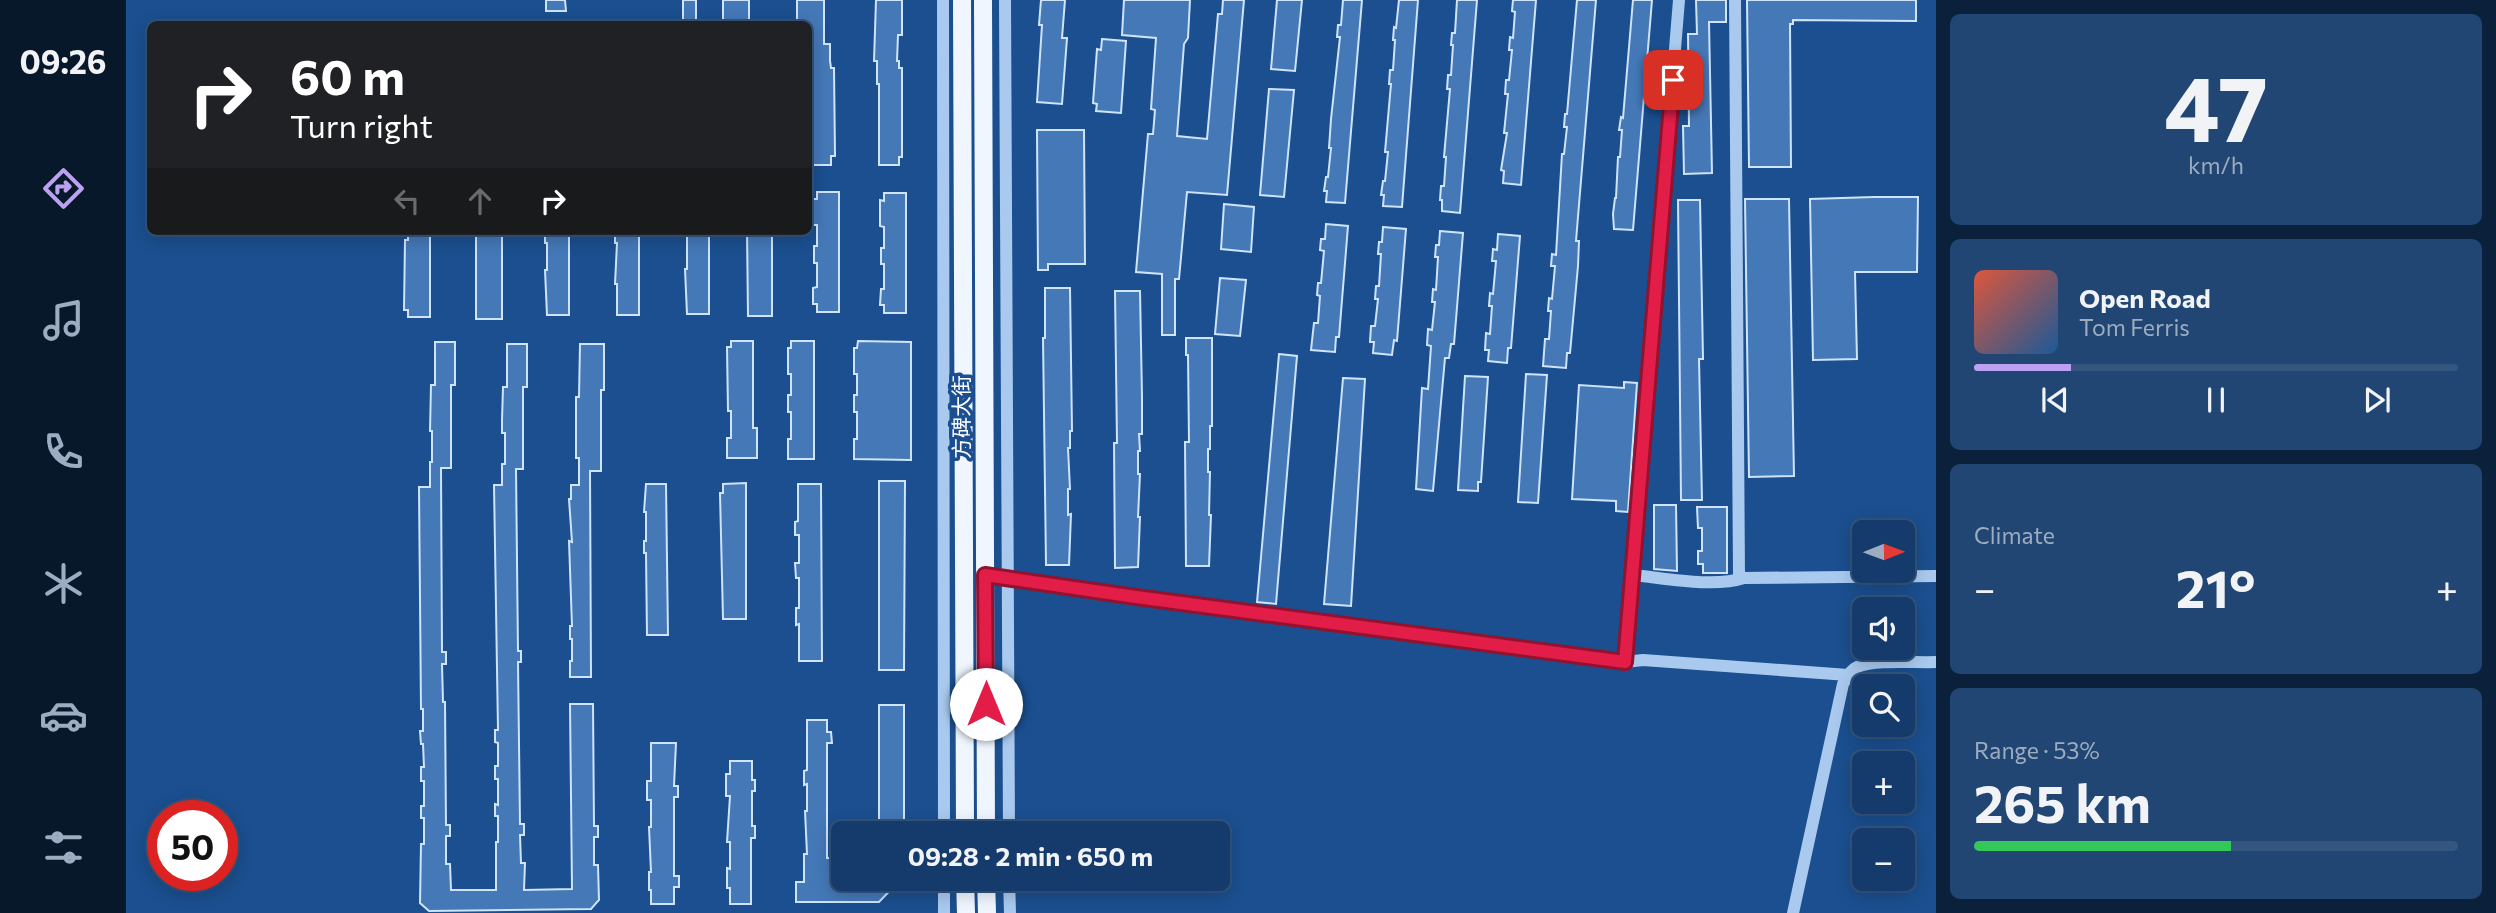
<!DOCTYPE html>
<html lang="en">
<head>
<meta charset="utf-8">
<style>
	:root { --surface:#143b6b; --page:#214673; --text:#f1f3f6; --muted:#9dadc1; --line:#33557e; --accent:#bca0f2 }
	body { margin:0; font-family:Commissioner,"Noto Sans SC",sans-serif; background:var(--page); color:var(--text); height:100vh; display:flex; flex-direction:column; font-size:26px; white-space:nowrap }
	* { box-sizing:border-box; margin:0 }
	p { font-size:23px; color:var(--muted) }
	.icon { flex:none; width:38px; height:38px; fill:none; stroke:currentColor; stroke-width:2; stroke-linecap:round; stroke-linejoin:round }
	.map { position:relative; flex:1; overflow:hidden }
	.panel { display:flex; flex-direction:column; gap:14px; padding:14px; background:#0b203b; width:560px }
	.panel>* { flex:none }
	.hud { position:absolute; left:21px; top:21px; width:665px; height:214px; border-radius:10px; box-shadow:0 4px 18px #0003,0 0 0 2px var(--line); background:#202124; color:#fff; overflow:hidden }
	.needle { width:46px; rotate:89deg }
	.buttons { position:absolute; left:1726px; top:520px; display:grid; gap:14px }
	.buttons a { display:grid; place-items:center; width:63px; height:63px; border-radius:10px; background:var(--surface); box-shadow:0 4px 18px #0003,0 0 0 2px var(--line); font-size:35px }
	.speed { position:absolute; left:21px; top:800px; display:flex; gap:14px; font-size:35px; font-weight:700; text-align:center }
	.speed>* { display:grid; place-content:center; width:91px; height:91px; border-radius:50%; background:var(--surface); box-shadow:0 4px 18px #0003,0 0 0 2px var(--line); line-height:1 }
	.speed .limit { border:10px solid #d22; background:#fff; color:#111 }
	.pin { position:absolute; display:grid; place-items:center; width:60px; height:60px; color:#fff; margin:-30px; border-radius:14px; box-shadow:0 4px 10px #0006 }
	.me { position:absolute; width:77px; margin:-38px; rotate:0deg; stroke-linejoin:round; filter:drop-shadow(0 0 5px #0008) }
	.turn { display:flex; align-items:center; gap:24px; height:147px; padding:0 28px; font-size:32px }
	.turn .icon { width:91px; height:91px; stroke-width:2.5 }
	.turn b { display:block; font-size:49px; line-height:60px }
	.lanes { display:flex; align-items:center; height:66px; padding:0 28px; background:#0003; justify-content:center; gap:35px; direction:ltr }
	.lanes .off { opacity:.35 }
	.big { font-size:52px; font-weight:700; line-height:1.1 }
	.panel .card { flex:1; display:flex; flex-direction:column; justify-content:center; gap:10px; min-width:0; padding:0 24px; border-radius:10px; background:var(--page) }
	.panel .dial { align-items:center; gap:0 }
	.dial b { font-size:91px; line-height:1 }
	.song { display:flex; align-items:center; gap:21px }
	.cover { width:84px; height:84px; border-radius:10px; background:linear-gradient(135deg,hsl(10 70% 55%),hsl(210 70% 35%)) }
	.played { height:7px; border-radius:4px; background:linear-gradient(90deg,var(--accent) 20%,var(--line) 20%) }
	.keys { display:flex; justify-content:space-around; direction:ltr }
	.heat { display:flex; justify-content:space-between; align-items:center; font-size:38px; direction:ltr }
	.charge { height:10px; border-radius:5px; background:linear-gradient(90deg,#34c759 53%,var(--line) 0) }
	.trip { position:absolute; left:705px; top:821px; width:399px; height:70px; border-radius:10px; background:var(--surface); box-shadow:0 4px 18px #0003,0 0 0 2px var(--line); font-weight:700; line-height:70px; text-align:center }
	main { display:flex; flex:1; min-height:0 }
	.dock { display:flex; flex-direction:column; width:126px; justify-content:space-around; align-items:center; background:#08182b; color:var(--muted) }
	.dock .icon { width:49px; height:49px }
	.dock .active { color:var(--accent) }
	.dock b { font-size:32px; color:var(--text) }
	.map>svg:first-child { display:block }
</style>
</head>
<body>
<main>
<nav class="dock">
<b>09:26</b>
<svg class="icon active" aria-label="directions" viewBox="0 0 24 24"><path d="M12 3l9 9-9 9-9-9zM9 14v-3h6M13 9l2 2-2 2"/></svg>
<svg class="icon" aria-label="music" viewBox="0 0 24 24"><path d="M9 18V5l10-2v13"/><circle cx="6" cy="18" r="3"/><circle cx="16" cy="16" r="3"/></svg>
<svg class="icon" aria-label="phone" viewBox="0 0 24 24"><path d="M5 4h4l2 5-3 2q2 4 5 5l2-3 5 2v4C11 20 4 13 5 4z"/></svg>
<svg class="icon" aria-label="climate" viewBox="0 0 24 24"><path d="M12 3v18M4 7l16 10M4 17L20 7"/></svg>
<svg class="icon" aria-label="car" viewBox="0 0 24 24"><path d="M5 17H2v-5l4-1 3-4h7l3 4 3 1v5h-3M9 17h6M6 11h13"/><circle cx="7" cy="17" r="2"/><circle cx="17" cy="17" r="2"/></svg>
<svg class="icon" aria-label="filters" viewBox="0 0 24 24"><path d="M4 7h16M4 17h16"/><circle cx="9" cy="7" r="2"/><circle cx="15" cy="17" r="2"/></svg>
</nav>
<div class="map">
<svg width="1810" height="913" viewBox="0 0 1810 913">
	<rect width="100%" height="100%" fill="#1b4f8f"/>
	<!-- building -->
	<g fill="#4478b7" stroke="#cfe3fa" stroke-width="2">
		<path d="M 420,0 L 439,0 L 440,11 L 420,11 Z"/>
		<rect x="557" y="0" width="13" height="24"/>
		<rect x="597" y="0" width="26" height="24"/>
		<path d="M 671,0 L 698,0 L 698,44 L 704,44 L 704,61 L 705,68 L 708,68 L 709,156 L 705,156 L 705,165 L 685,165 L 682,24 L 671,24 Z"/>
		<path d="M 750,0 L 776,0 L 776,35 L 772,35 L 771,61 L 773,61 L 773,68 L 776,68 L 776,157 L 773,157 L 773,165 L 753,165 L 753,84 L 751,84 L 751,61 L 748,61 Z"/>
		<path d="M 915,0 L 939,0 L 936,38 L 941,38 L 936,104 L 911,102 L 916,25 L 913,25 Z"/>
		<path d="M 998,0 L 1064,0 L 1062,38 L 1058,44 L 1051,136 L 1081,139 L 1092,14 L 1096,14 L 1097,0 L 1118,0 L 1101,195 L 1061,192 L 1053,279 L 1049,279 L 1049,335 L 1036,335 L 1036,274 L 1010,272 L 1022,134 L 1027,134 L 1029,110 L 1025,109 L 1030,38 L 996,35 Z"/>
		<path d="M 1151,0 L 1176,0 L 1169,71 L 1145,69 Z"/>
		<path d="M 1217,0 L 1236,0 L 1219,203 L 1200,202 L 1201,191 L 1198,191 L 1200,177 L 1202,177 L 1205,148 L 1203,148 L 1205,119 L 1214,37 L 1211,37 L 1212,25 L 1215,25 Z"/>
		<path d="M 1273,0 L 1292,0 L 1276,207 L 1257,206 L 1258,195 L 1255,195 L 1257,181 L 1259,181 L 1262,152 L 1259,152 L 1265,84 L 1263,84 L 1264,70 L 1267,70 L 1269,40 L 1267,40 L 1268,27 L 1270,28 Z"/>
		<path d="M 1331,0 L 1351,0 L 1334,213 L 1316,211 L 1316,200 L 1314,200 L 1315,186 L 1318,186 L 1320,157 L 1318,157 L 1324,89 L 1321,89 L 1322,75 L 1325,75 L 1327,45 L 1325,45 L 1326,33 L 1329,33 Z"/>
		<path d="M 1387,0 L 1410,0 L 1395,185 L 1377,183 L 1378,171 L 1375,170 L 1381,133 L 1378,133 L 1382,94 L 1379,94 L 1380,80 L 1383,80 L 1386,50 L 1383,50 L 1384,37 L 1387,38 L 1389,12 L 1386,11 Z"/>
		<path d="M 1451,0 L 1470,0 L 1450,241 L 1453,241 L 1452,266 L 1444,353 L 1441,353 L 1440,368 L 1417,366 L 1419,339 L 1423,339 L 1425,311 L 1422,311 L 1423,298 L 1426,299 L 1429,266 L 1425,266 L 1426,254 L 1430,255 L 1436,154 L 1438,154 L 1441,127 L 1438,127 L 1439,114 L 1441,114 Z"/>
		<path d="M 1507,0 L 1526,0 L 1507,230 L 1488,229 L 1487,214 L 1489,198 L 1490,198 L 1492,157 L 1494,157 L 1496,130 L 1493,130 L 1495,117 L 1497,118 Z"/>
		<path d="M 1570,0 L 1600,0 L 1600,22 L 1583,22 L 1586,173 L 1558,174 L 1557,126 L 1563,126 L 1562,34 L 1571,34 Z"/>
		<path d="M 1621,0 L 1790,0 L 1790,21 L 1667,20 L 1667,24 L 1664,24 L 1665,167 L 1623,167 Z"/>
		<path d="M 976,39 L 1000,41 L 995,113 L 970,111 L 971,104 L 967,103 L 971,49 L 975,50 Z"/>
		<path d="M 1143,89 L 1168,90 L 1158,197 L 1134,195 Z"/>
		<path d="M 911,130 L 958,130 L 959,264 L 922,264 L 922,270 L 912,270 Z"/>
		<path d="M 691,192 L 713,192 L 713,312 L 691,312 L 691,304 L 687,304 L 687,288 L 691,287 L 691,263 L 688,263 L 688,246 L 691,246 L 691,225 L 687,225 L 687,199 L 691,199 Z"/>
		<path d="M 758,193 L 780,193 L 780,313 L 758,313 L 758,305 L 754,305 L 755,289 L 758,289 L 758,264 L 755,264 L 755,248 L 758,248 L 758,227 L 754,226 L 754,200 L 758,201 Z"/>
		<path d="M 1748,197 L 1792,197 L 1791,272 L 1729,272 L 1731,359 L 1687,360 L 1684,199 Z"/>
		<path d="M 1619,199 L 1663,199 L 1668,476 L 1623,477 Z"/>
		<path d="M 1552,200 L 1574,200 L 1577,359 L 1573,359 L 1576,500 L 1555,500 Z"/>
		<path d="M 1098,204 L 1128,207 L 1125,252 L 1095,249 Z"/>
		<path d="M 1200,224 L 1222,226 L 1213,337 L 1210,337 L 1209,352 L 1185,350 L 1188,323 L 1192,323 L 1194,296 L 1191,295 L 1192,283 L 1195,283 L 1198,251 L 1194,250 L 1195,239 L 1199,239 Z"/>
		<path d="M 1257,227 L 1280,229 L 1271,341 L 1268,340 L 1266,355 L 1247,353 L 1248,342 L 1244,342 L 1245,326 L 1249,326 L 1252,299 L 1249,299 L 1250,286 L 1253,286 L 1255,254 L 1252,254 L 1253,242 L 1256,242 Z"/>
		<path d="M 282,231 L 304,231 L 304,317 L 282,317 L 282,310 L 278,310 L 279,240 L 282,240 Z"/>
		<rect x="350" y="231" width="26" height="88"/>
		<path d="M 419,231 L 443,231 L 443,315 L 421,315 L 419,270 L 421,270 L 421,243 L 419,243 Z"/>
		<path d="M 489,231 L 513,231 L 513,315 L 491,315 L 491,284 L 489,284 L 491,243 L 489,243 Z"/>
		<path d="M 561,231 L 583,231 L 583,314 L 561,314 L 559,269 L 561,269 Z"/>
		<path d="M 621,231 L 646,231 L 646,316 L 622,316 Z"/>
		<path d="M 1314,231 L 1337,233 L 1328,344 L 1325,344 L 1323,358 L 1319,358 L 1307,491 L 1290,489 L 1296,388 L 1302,389 L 1305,346 L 1301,345 L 1302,329 L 1306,330 L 1309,302 L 1306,302 L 1307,289 L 1310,290 L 1312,257 L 1309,257 L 1310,245 L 1313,245 Z"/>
		<path d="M 1372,234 L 1394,236 L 1385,348 L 1382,348 L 1381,363 L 1362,361 L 1363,350 L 1359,350 L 1360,333 L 1364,334 L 1366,306 L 1363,306 L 1364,293 L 1367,294 L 1370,261 L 1366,261 L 1367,249 L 1371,250 Z"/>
		<path d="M 1094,278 L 1120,280 L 1114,336 L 1089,334 Z"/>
		<path d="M 919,288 L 944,288 L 946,431 L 944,431 L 944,448 L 942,448 L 944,489 L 942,489 L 942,515 L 945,514 L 943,565 L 920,565 L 917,338 L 919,338 Z"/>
		<path d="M 989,291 L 1014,291 L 1016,397 L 1016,434 L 1013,434 L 1014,451 L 1012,451 L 1012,474 L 1014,474 L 1012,517 L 1014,517 L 1012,567 L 989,568 L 988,443 L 991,443 Z"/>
		<path d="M 1060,338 L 1086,338 L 1086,426 L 1084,426 L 1084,449 L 1082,449 L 1082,472 L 1084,472 L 1083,515 L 1085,515 L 1083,566 L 1060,566 L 1059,442 L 1063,442 L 1062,355 L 1060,355 Z"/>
		<path d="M 605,341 L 627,341 L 627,428 L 631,428 L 631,458 L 601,458 L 601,438 L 605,438 L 605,411 L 602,411 L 601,347 L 605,347 Z"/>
		<path d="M 665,341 L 688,341 L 688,459 L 662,459 L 662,439 L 665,439 L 665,412 L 662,412 L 662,395 L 665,395 L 665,374 L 662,374 L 662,348 L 665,348 Z"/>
		<path d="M 732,341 L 785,342 L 785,460 L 728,459 L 728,439 L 731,439 L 731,412 L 728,412 L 728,395 L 731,395 L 731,374 L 728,374 L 728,348 L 731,348 Z"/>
		<path d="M 309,342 L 329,342 L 329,385 L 325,385 L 325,468 L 315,468 L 316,652 L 320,652 L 320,664 L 316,664 L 317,702 L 319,702 L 320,825 L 324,825 L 324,836 L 320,836 L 320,864 L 324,864 L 325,890 L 370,890 L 370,842 L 372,842 L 372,816 L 369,816 L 369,804 L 372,805 L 372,779 L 369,779 L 369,766 L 372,766 L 372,743 L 369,742 L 369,730 L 372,730 L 368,485 L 376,485 L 376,464 L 379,464 L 379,433 L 376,433 L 376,420 L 377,387 L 381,387 L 381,344 L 401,344 L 401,387 L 397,387 L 397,469 L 390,469 L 392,651 L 395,651 L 395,662 L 392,662 L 394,824 L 398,824 L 398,835 L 394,835 L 395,863 L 399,863 L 398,890 L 446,889 L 444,704 L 467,704 L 468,826 L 472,826 L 472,837 L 468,837 L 468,865 L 472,865 L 473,900 L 465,909 L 303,911 L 294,903 L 295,844 L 298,844 L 298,818 L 295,818 L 295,806 L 298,806 L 298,781 L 295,781 L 295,767 L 298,767 L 297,744 L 295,744 L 294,731 L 297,731 L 297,709 L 295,709 L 293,487 L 304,487 L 304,462 L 306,462 L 306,431 L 304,431 L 305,385 L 309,385 Z"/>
		<path d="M 454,344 L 478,344 L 478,390 L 475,390 L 475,471 L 464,471 L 465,677 L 444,677 L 444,661 L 446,661 L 446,639 L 444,639 L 444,626 L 446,626 L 443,541 L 446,542 L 443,499 L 445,499 L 445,485 L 453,485 L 453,458 L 450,458 L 450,397 L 453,397 Z"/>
		<path d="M 1153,354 L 1171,356 L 1150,604 L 1131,602 Z"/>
		<path d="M 1400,374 L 1421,375 L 1412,503 L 1392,502 Z"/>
		<path d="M 1339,376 L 1362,377 L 1355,482 L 1352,482 L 1352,491 L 1332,490 Z"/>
		<path d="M 1217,378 L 1239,379 L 1225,606 L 1198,604 Z"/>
		<path d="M 1498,382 L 1511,383 L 1502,512 L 1490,511 L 1490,501 L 1446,499 L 1453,385 L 1498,388 Z"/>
		<path d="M 753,481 L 779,481 L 778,670 L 753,670 Z"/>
		<path d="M 620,483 L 620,619 L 597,619 L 594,493 L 597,493 L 597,484 Z"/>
		<path d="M 520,484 L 540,484 L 542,635 L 521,635 L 520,553 L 518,553 L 518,541 L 520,541 L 520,512 L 518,512 Z"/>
		<path d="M 672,484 L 695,484 L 696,661 L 673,661 L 673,624 L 670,625 L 670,608 L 673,608 L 673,578 L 670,578 L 669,563 L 673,563 L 673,535 L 669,535 L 669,522 L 672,521 Z"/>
		<path d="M 1528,505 L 1550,505 L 1551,571 L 1528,569 Z"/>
		<path d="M 1571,507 L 1601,507 L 1601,573 L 1577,573 L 1577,564 L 1572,564 L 1572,551 L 1576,551 L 1576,528 L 1572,528 Z"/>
		<rect x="753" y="705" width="25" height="128"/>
		<path d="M 681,720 L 701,720 L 701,732 L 705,732 L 706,743 L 701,743 L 701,858 L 705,858 L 705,882 L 733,883 L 733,878 L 776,878 L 753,902 L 670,902 L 670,882 L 678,882 L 678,854 L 681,854 L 679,811 L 681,811 L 681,784 L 678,785 L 678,771 L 681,770 Z"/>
		<path d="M 525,743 L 550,743 L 548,786 L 552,786 L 552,797 L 548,797 L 548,876 L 553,876 L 553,887 L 548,887 L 548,904 L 525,904 L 525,890 L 523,890 L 523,872 L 525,872 L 523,827 L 525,827 L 525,800 L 521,800 L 521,781 L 525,781 Z"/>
		<path d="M 604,761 L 626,761 L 626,780 L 629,780 L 629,791 L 626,791 L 626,826 L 629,826 L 629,838 L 625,838 L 625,904 L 604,904 L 604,888 L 601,888 L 601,868 L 604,869 L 604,842 L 601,842 L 604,796 L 600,796 L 600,774 L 604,774 Z"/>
	</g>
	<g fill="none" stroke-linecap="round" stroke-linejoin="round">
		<!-- minor -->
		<g stroke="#a9c9ee" stroke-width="12">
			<path d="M 817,0 L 818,833"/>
			<path d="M 879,0 L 883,833"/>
			<path d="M 1609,0 L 1613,575 L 1618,578 L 1810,576"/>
			<path d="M 859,575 L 1010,597 L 1499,662 L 1517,660 L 1722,675"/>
			<path d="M 1507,575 C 1539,578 1587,588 1618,578"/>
			<path d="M 1499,662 L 1553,0"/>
			<path d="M 818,878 L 818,913"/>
			<path d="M 883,878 L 884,913"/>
			<path d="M 1667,913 L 1717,684 C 1721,678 1724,670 1731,667 C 1750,659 1789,663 1810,662"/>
		</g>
		<!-- major -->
		<g stroke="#f0f6ff" stroke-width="18">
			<path d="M 836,0 L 839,833"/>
			<path d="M 857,0 L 860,833"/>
			<path d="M 839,878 L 840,913"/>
			<path d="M 860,878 L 861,913"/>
		</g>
	</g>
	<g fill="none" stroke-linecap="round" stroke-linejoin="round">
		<!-- route casing -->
		<g stroke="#92132f" stroke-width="18">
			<path id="route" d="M 860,704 L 859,575 L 1010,597 L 1499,662 L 1547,80"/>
		</g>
		<!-- route -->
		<use href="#route" stroke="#e11d48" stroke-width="12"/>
	</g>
	<g text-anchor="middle" stroke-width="7" stroke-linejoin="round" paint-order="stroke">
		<!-- street labels -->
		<g font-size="21" fill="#fff" stroke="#1b4f8f">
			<text transform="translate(836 417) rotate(-90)" y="7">方碑大街</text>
		</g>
	</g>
</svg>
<div class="buttons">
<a><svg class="needle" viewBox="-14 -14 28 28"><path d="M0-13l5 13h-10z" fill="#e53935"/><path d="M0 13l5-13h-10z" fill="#9dadc1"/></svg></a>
<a><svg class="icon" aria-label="sound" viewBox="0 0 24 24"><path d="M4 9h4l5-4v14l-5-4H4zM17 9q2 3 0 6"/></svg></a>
<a><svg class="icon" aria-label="search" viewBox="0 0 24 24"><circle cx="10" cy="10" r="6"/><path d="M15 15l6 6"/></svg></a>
<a>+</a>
<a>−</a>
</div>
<div class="speed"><div class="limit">50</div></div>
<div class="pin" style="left:1547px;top:80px;background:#d93025"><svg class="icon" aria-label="arrive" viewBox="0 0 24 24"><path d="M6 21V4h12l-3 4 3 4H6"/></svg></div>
<svg class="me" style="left:860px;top:704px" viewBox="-20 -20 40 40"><circle r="19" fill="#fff"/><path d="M0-13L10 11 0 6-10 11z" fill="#e11d48"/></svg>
<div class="trip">09:28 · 2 min · 650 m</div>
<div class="hud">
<div class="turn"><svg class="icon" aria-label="right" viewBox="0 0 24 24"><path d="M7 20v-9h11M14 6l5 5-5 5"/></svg><div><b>60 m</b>Turn right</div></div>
<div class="lanes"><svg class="icon off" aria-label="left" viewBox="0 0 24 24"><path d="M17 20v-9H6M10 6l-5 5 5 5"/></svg><svg class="icon off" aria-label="ahead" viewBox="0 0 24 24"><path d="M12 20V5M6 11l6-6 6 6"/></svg><svg class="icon" aria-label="right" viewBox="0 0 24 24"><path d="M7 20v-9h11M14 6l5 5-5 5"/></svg></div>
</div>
</div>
<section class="panel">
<div class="card dial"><b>47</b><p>km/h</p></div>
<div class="card">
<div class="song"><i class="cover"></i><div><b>Open Road</b><p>Tom Ferris</p></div></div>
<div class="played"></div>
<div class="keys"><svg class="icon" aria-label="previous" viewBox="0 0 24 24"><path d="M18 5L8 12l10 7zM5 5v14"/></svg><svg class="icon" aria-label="pause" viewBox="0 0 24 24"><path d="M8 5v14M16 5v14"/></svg><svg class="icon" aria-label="next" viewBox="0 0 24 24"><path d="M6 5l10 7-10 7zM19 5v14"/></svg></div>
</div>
<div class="card"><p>Climate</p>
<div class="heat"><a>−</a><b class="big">21°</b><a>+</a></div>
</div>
<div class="card"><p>Range · 53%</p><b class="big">265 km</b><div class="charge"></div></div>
</section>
</main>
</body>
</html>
